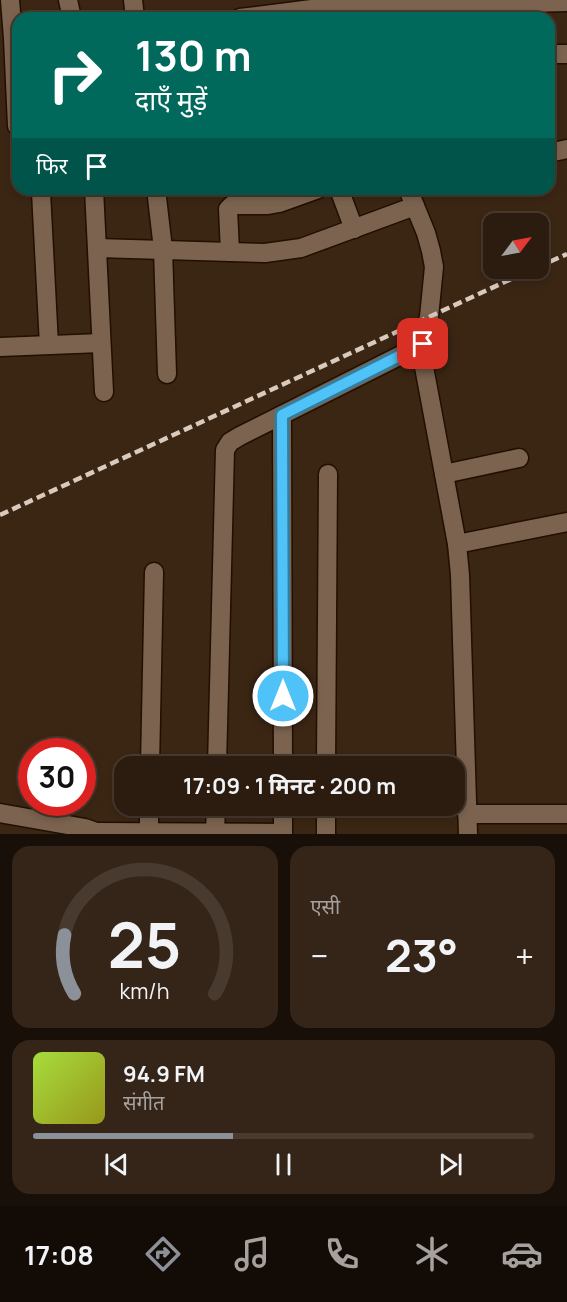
<!DOCTYPE html>
<html lang="hi">
<head>
<meta charset="utf-8">
<style>
	:root { --surface:#2c1c0f; --page:#342518; --text:#f1f3f6; --muted:#a6a19e; --line:#483a2f; --accent:#8c9099 }
	body { margin:0; font-family:Manrope,"Noto Sans Devanagari",sans-serif; background:var(--page); color:var(--text); height:100vh; display:flex; flex-direction:column; font-size:22px; white-space:nowrap }
	* { box-sizing:border-box; margin:0 }
	p { font-size:20px; color:var(--muted) }
	.icon { flex:none; width:33px; height:33px; fill:none; stroke:currentColor; stroke-width:2; stroke-linecap:round; stroke-linejoin:round }
	.map { position:relative; height:834px; overflow:hidden }
	.details { display:flex; flex-direction:column; gap:12px; padding:12px; background:#180f08; flex:1 }
	.details>* { flex:none }
	.hud { position:absolute; left:12px; top:12px; width:543px; height:183px; border-radius:18px; box-shadow:0 3px 9px #0003,0 0 0 2px var(--line); background:#00695c; color:#fff; overflow:hidden }
	.needle { width:39px; rotate:58deg }
	.fabs { position:absolute; left:483px; top:213px; display:grid; gap:12px }
	.fabs a { display:grid; place-items:center; width:66px; height:66px; border-radius:12px; background:var(--surface); box-shadow:0 3px 9px #0003,0 0 0 2px var(--line); font-size:30px }
	.speed { position:absolute; left:18px; top:738px; display:flex; gap:12px; font-size:30px; font-weight:700; text-align:center }
	.speed>* { display:grid; place-content:center; width:78px; height:78px; border-radius:50%; background:var(--surface); box-shadow:0 3px 9px #0003,0 0 0 2px var(--line); line-height:1 }
	.speed .limit { border:9px solid #d22; background:#fff; color:#111 }
	.pin { position:absolute; display:grid; place-items:center; width:51px; height:51px; color:#fff; margin:-26px; border-radius:12px; box-shadow:0 3px 9px #0006 }
	.me { position:absolute; width:66px; margin:-33px; rotate:0deg; stroke-linejoin:round; filter:drop-shadow(0 0 4px #0008) }
	.turn { display:flex; align-items:center; gap:21px; height:126px; padding:0 24px; font-size:27px }
	.turn .icon { width:78px; height:78px; stroke-width:2.5 }
	.turn b { display:block; font-size:42px; line-height:51px }
	.then { display:flex; align-items:center; height:57px; padding:0 24px; background:#0003; gap:12px; font-size:22px }
	.big { font-size:45px; font-weight:700; line-height:1.1 }
	.details .card { flex:1; display:flex; flex-direction:column; justify-content:center; gap:9px; min-width:0; padding:0 21px; border-radius:18px; background:var(--page) }
	.details .dial { align-items:center; gap:0 }
	.dial svg { height:156px; overflow:visible; fill:none; stroke:var(--line); stroke-width:7; stroke-linecap:round; text-anchor:middle }
	.dial text { fill:var(--text); stroke:none }
	.song { display:flex; align-items:center; gap:18px }
	.cover { width:72px; height:72px; border-radius:9px; background:linear-gradient(135deg,hsl(80 70% 55%),hsl(60 70% 35%)) }
	.played { height:6px; border-radius:3px; background:linear-gradient(90deg,var(--accent) 40%,var(--line) 40%) }
	.keys { display:flex; justify-content:space-around; direction:ltr }
	.heat { display:flex; justify-content:space-between; align-items:center; font-size:33px; direction:ltr }
	.details .tiles { flex:1; display:grid; gap:12px; grid-template-columns:1fr 1fr }
	.card:last-child { grid-column:span 2 }
	.trip { position:absolute; left:114px; top:756px; width:351px; height:60px; border-radius:18px; background:var(--surface); box-shadow:0 3px 9px #0003,0 0 0 2px var(--line); font-weight:700; line-height:60px; text-align:center }
	.dock { display:flex; height:96px; justify-content:space-around; align-items:center; background:#120b06; color:var(--muted) }
	.dock .icon { width:42px; height:42px }
	.dock .selected { color:var(--accent) }
	.dock b { font-size:27px; color:var(--text) }
	.map>svg:first-child { display:block }
</style>
</head>
<body>
<div class="map">
<svg width="567" height="834" viewBox="0 0 567 834">
	<rect width="100%" height="100%" fill="#3b2614"/>
	<g fill="none" stroke-linecap="round" stroke-linejoin="round">
		<!-- minor casing -->
		<g stroke="#210f00" stroke-width="21">
			<g id="minor">
				<path d="M 10,0 L 13,38 L 17,126"/>
				<path d="M 68,0 L 72,18"/>
				<path d="M 133,0 L 135,18"/>
				<path d="M 240,18 L 319,8 L 567,2"/>
				<path d="M 549,54 L 567,54"/>
				<path d="M 549,153 L 567,149"/>
				<path d="M 94,189 L 104,392"/>
				<path d="M 156,189 L 163,249 L 167,374"/>
				<path d="M 339,189 L 354,229"/>
				<path d="M 408,189 L 426,233 L 431,251 L 434,267 L 429,317 L 424,333 L 422,356 L 457,544 L 460,575 L 468,834"/>
				<path d="M 41,192 L 49,345"/>
				<path d="M 97,248 L 265,253 L 301,248 L 415,206"/>
				<path d="M 230,252 L 228,209 L 232,205 L 268,205 L 279,203 L 318,189"/>
				<path d="M 0,347 L 101,343"/>
				<path d="M 282,415 L 283,766"/>
				<path d="M 444,474 L 519,458"/>
				<path d="M 457,544 L 567,522"/>
				<path d="M 150,766 L 154,572"/>
				<path d="M 217,766 L 225,450 L 230,442 L 240,436 L 423,344"/>
				<path d="M 326,766 L 328,474"/>
				<path d="M 283,806 L 283,834"/>
				<path d="M 0,813 L 85,828 L 96,832 L 97,834"/>
				<path d="M 467,814 L 567,814"/>
				<path d="M 96,832 L 283,833"/>
				<path d="M 149,832 L 149,806"/>
				<path d="M 215,833 L 216,806"/>
				<path d="M 326,834 L 326,806"/>
			</g>
		</g>
		<!-- minor -->
		<use href="#minor" stroke="#7b634f" stroke-width="18"/>
		<!-- rail -->
		<g stroke="#d9cabe" stroke-width="4.5" stroke-dasharray="9 4.5" stroke-linecap="butt">
			<path d="M 538,267 L 567,254"/>
			<path d="M 0,515 L 535,268"/>
		</g>
	</g>
	<g fill="none" stroke-linecap="round" stroke-linejoin="round">
		<!-- route casing -->
		<g stroke="#337fa1" stroke-width="15">
			<path id="route" d="M 283,696 L 282,415 L 423,344"/>
		</g>
		<!-- route -->
		<use href="#route" stroke="#4fc3f7" stroke-width="10"/>
	</g>
</svg>
<div class="fabs">
<a><svg class="needle" viewBox="-14 -14 28 28"><path d="M0-13l5 13h-10z" fill="#e53935"/><path d="M0 13l5-13h-10z" fill="#a6a19e"/></svg></a>
</div>
<div class="speed"><div class="limit">30</div></div>
<div class="pin" style="left:423px;top:344px;background:#d93025"><svg class="icon" aria-label="arrive" viewBox="0 0 24 24"><path d="M6 21V4h12l-3 4 3 4H6"/></svg></div>
<svg class="me" style="left:283px;top:696px" viewBox="-20 -20 40 40"><circle r="17" fill="#4fc3f7" stroke="#fff" stroke-width="3"/><path d="M0-11L8 9 0 5-8 9z" fill="#fff"/></svg>
<div class="trip">17:09 · 1 मिनट · 200 m</div>
<div class="hud">
<div class="turn"><svg class="icon" aria-label="right" viewBox="0 0 24 24"><path d="M7 20v-9h11M14 6l5 5-5 5"/></svg><div><b>130 m</b>दाएँ मुड़ें</div></div>
<div class="then">फिर<svg class="icon" aria-label="arrive" viewBox="0 0 24 24"><path d="M6 21V4h12l-3 4 3 4H6"/></svg></div>
</div>
</div>
<section class="details">
<div class="tiles">
<div class="card dial"><svg viewBox="0 0 100 80">
<path d="M14 69A42 42 0 1 1 86 69"/>
<path d="M14 69A42 42 0 0 1 9 39" stroke="#8c9099"/>
<text x="50" y="56" font-size="32" font-weight="700">25</text>
<text x="50" y="72" font-size="11">km/h</text>
</svg></div>
<div class="card"><p>एसी</p>
<div class="heat"><a>−</a><b class="big">23°</b><a>+</a></div>
</div>
<div class="card">
<div class="song"><i class="cover"></i><div><b>94.9 FM</b><p>संगीत</p></div></div>
<div class="played"></div>
<div class="keys"><svg class="icon" aria-label="previous" viewBox="0 0 24 24"><path d="M18 5L8 12l10 7zM5 5v14"/></svg><svg class="icon" aria-label="pause" viewBox="0 0 24 24"><path d="M8 5v14M16 5v14"/></svg><svg class="icon" aria-label="next" viewBox="0 0 24 24"><path d="M6 5l10 7-10 7zM19 5v14"/></svg></div>
</div>
</div>
</section>
<nav class="dock">
<b>17:08</b>
<svg class="icon selected" aria-label="directions" viewBox="0 0 24 24"><path d="M12 3l9 9-9 9-9-9zM9 14v-3h6M13 9l2 2-2 2"/></svg>
<svg class="icon" aria-label="music" viewBox="0 0 24 24"><path d="M9 18V5l10-2v13"/><circle cx="6" cy="18" r="3"/><circle cx="16" cy="16" r="3"/></svg>
<svg class="icon" aria-label="phone" viewBox="0 0 24 24"><path d="M5 4h4l2 5-3 2q2 4 5 5l2-3 5 2v4C11 20 4 13 5 4z"/></svg>
<svg class="icon" aria-label="climate" viewBox="0 0 24 24"><path d="M12 3v18M4 7l16 10M4 17L20 7"/></svg>
<svg class="icon" aria-label="car" viewBox="0 0 24 24"><path d="M5 17H2v-5l4-1 3-4h7l3 4 3 1v5h-3M9 17h6M6 11h13"/><circle cx="7" cy="17" r="2"/><circle cx="17" cy="17" r="2"/></svg>
</nav>
</body>
</html>
